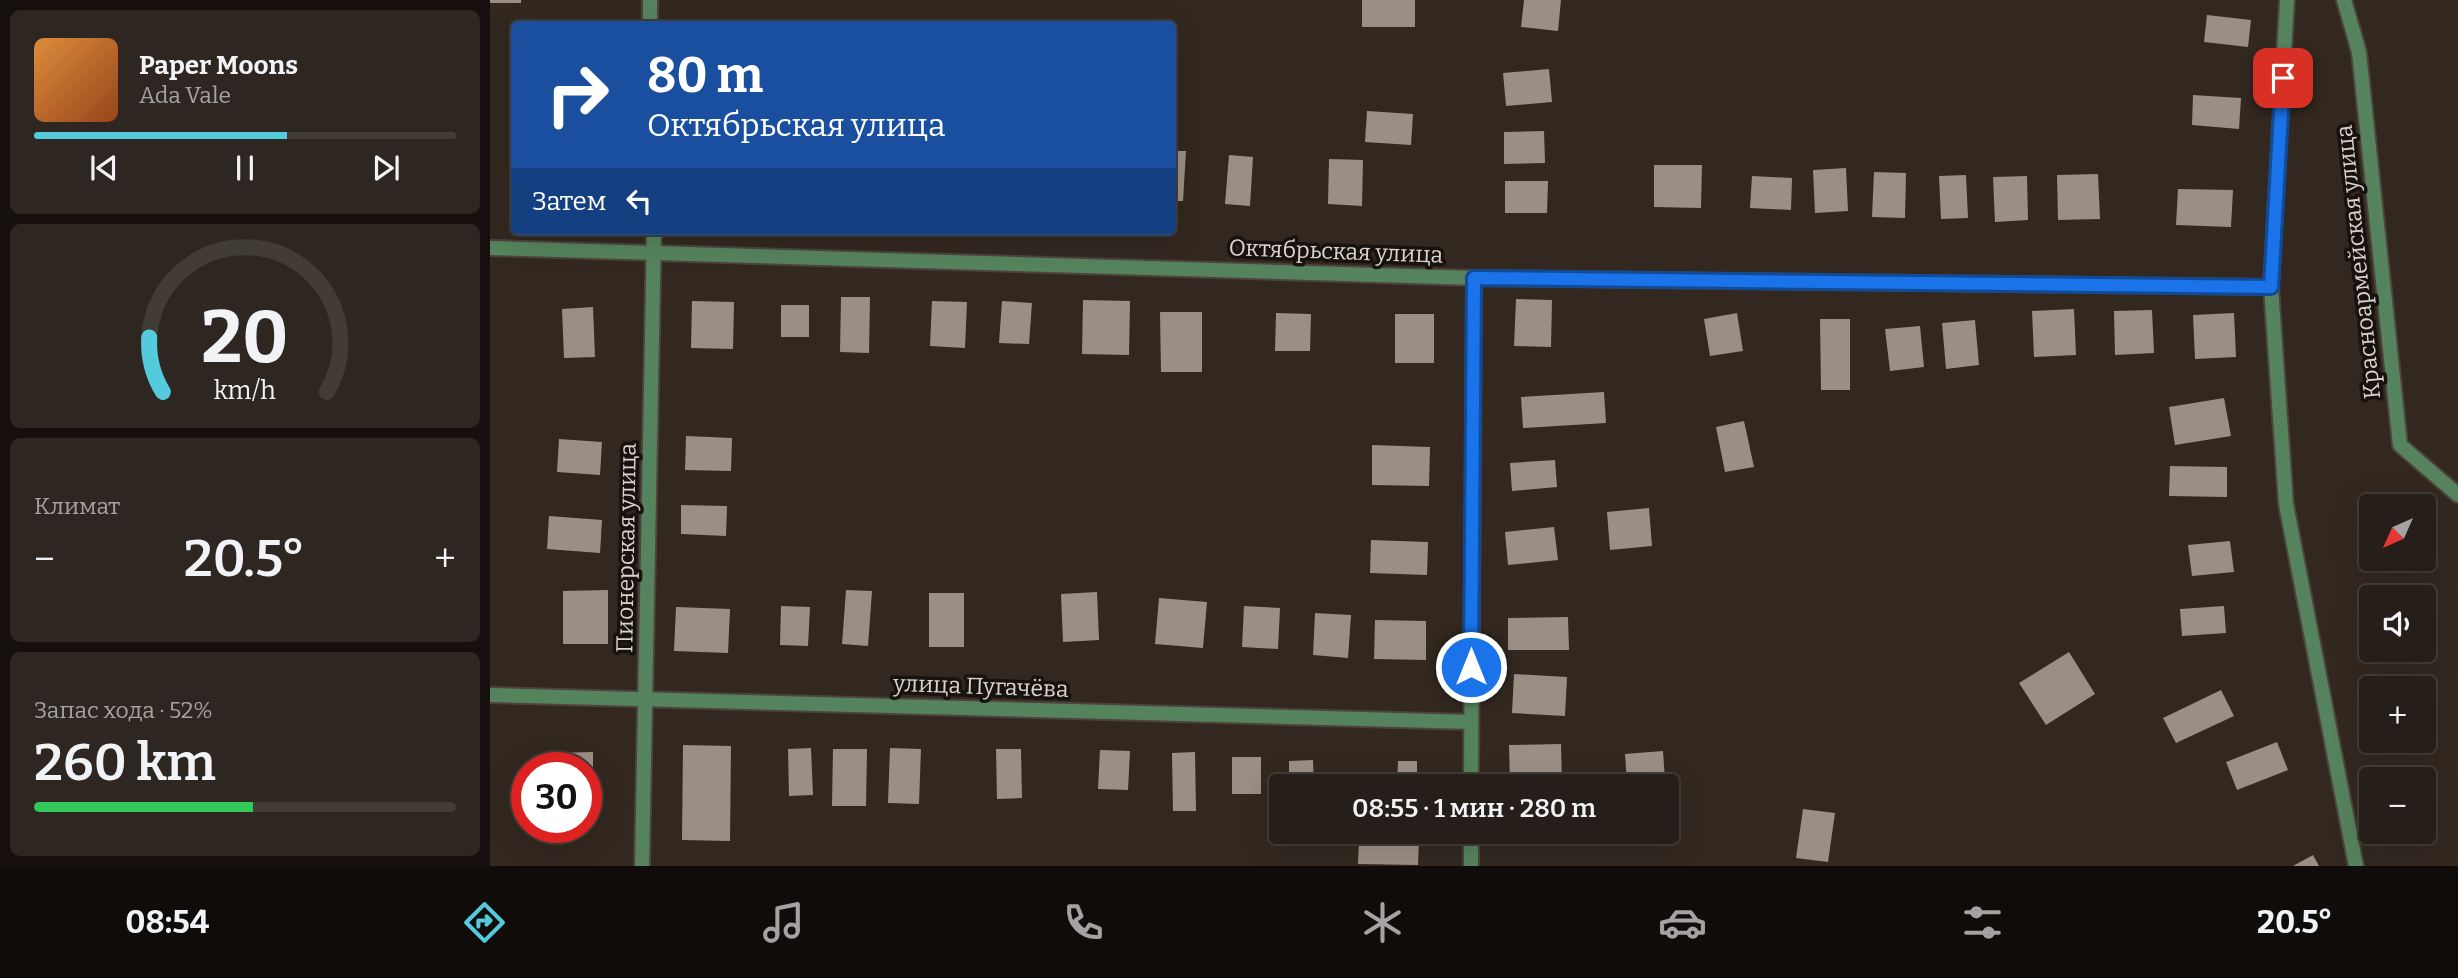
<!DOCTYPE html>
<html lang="ru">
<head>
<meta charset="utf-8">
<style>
	:root { --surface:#261e18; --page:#2e2721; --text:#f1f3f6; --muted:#a4a2a2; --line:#423c37; --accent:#54cadd }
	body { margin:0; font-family:Bitter,serif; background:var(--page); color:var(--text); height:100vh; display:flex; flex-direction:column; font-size:26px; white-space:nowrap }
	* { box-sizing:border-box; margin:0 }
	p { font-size:23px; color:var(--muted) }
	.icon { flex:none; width:38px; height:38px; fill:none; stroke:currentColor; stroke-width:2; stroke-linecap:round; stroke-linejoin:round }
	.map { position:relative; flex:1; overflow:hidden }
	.details { display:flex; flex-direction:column; gap:10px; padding:10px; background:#15100d; width:490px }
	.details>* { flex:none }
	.banner { position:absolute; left:21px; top:21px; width:665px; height:214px; border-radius:7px; box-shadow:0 7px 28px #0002,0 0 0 2px var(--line); background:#1a4fa0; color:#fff; overflow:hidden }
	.needle { width:46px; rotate:225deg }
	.tools { position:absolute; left:1869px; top:494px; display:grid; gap:14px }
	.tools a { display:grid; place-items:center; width:77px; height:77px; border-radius:7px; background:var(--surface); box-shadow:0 7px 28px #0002,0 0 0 2px var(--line); font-size:35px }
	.speed { position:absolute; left:21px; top:752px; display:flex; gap:14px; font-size:35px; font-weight:700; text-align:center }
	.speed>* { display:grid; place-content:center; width:91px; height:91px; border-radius:50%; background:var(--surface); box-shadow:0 7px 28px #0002,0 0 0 2px var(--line); line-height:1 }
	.speed .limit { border:10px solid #d22; background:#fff; color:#111 }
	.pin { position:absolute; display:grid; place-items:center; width:60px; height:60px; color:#fff; margin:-30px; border-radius:14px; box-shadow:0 4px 10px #0006 }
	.me { position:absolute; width:77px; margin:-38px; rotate:0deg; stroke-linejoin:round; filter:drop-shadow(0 0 5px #0008) }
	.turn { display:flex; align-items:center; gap:24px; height:147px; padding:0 21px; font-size:32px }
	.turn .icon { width:91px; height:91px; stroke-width:2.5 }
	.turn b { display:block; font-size:49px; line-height:60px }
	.then { display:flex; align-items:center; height:66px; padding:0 21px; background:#0003; gap:14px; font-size:26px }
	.big { font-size:52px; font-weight:600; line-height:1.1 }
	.details .card { flex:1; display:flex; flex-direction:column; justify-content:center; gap:10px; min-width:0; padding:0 24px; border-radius:10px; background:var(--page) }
	.details .dial { align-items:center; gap:0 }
	.dial svg { height:182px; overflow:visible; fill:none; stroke:var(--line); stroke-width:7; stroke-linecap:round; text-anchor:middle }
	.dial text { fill:var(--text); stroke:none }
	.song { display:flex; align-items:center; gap:21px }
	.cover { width:84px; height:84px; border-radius:10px; background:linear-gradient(135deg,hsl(30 70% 55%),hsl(20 70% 35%)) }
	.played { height:7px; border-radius:4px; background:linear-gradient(90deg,var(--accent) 60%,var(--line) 60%) }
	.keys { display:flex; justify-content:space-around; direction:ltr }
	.heat { display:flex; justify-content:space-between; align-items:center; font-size:38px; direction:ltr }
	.charge { height:10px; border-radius:5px; background:linear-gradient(90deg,#34c759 52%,var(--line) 0) }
	.trip { position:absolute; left:779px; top:774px; width:410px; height:70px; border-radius:7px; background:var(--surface); box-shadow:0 7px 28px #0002,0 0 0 2px var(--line); font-weight:600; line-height:70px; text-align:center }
	.dock { display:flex; height:112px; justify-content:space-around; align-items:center; background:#0f0c0a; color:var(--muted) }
	.dock .icon { width:49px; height:49px }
	.dock .current { color:var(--accent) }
	.dock b { font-size:32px; color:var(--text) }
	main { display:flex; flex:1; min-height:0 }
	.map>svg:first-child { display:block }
</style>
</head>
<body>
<main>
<section class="details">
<div class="card">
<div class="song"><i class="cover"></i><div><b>Paper Moons</b><p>Ada Vale</p></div></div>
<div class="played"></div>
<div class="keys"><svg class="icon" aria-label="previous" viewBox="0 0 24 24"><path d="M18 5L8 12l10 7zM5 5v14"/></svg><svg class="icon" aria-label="pause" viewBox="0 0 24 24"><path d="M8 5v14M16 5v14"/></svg><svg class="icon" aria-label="next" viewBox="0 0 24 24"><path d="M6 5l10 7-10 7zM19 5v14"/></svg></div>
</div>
<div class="card dial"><svg viewBox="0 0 100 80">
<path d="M14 69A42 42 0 1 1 86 69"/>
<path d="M14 69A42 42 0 0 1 8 45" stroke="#54cadd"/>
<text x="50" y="56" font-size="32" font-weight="700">20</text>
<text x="50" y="72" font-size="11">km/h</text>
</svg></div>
<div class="card"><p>Климат</p>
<div class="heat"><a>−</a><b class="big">20.5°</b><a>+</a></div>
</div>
<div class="card"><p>Запас хода · 52%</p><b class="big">260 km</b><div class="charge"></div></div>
</section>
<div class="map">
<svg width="1968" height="866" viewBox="0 0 1968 866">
	<rect width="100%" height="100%" fill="#322820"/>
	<!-- building -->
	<g fill="#9b8e85">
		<rect x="0" y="0" width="31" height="3"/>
		<rect x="872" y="0" width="53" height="27"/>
		<path d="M 1034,0 L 1071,0 L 1068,31 L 1031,27 Z"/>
		<path d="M 1717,15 L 1761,20 L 1758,47 L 1714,42 Z"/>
		<path d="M 1059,69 L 1062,102 L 1016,106 L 1013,73 Z"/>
		<path d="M 1703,95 L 1751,98 L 1749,129 L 1702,125 Z"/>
		<path d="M 877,111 L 923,114 L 921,145 L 875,142 Z"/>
		<path d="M 1054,131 L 1055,163 L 1014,164 L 1014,132 Z"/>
		<path d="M 682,151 L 696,151 L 693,201 L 682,201 Z"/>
		<path d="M 739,155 L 763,157 L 760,206 L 735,204 Z"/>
		<path d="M 839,159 L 873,160 L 872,206 L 838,204 Z"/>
		<path d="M 1164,165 L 1212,165 L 1211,208 L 1164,207 Z"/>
		<path d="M 1356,168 L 1358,211 L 1325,213 L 1323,170 Z"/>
		<path d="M 1384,172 L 1416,173 L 1415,218 L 1382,217 Z"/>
		<path d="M 1608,174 L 1610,219 L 1568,220 L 1567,175 Z"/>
		<path d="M 1476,175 L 1478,218 L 1451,219 L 1449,176 Z"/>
		<path d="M 1262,176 L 1302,178 L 1301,210 L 1260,208 Z"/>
		<path d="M 1537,176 L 1538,220 L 1505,222 L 1503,177 Z"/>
		<path d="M 1015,181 L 1058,181 L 1057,213 L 1015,213 Z"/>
		<path d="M 1688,189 L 1743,190 L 1741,227 L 1686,225 Z"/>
		<path d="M 351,297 L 380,297 L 379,353 L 350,352 Z"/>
		<path d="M 1026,299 L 1062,300 L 1061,347 L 1024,346 Z"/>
		<path d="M 593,300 L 640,301 L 639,355 L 592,354 Z"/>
		<path d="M 202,301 L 244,302 L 243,349 L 201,348 Z"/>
		<path d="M 442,301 L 477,302 L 475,348 L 440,346 Z"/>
		<path d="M 512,301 L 542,303 L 539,344 L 509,343 Z"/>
		<rect x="291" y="305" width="28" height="32"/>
		<path d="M 103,307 L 105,357 L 74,358 L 72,309 Z"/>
		<path d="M 1584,309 L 1586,355 L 1544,357 L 1542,311 Z"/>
		<path d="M 1662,310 L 1664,353 L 1625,355 L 1624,311 Z"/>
		<path d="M 670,312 L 712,312 L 712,372 L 671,372 Z"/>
		<path d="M 786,313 L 821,314 L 820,351 L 785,351 Z"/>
		<path d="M 1247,313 L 1253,351 L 1220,356 L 1214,319 Z"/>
		<path d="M 1744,313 L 1746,357 L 1705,359 L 1703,315 Z"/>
		<rect x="905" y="314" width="39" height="49"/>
		<path d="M 1330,319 L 1360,319 L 1360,390 L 1331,390 Z"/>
		<path d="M 1485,320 L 1489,365 L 1456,369 L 1452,323 Z"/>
		<path d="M 1430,326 L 1434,367 L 1400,371 L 1395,329 Z"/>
		<path d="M 1114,392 L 1116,423 L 1033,428 L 1031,397 Z"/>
		<path d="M 1734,398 L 1741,436 L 1685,445 L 1679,407 Z"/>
		<path d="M 1254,421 L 1264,467 L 1235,472 L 1226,427 Z"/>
		<path d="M 196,436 L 242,438 L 241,471 L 195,470 Z"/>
		<path d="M 69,439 L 112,442 L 110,475 L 67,472 Z"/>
		<path d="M 882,445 L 940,447 L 939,486 L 882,485 Z"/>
		<path d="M 1065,460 L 1067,487 L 1022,491 L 1020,463 Z"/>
		<path d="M 1680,466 L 1737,467 L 1737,497 L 1679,496 Z"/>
		<path d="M 191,505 L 237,506 L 236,536 L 191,534 Z"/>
		<path d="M 1159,508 L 1162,546 L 1120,550 L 1117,512 Z"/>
		<path d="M 59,516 L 112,520 L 110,553 L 57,549 Z"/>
		<path d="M 1064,527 L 1068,560 L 1018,565 L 1015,532 Z"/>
		<path d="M 881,540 L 938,542 L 937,575 L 880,573 Z"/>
		<path d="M 1740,541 L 1744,572 L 1702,576 L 1698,545 Z"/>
		<path d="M 118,590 L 118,644 L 73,644 L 73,591 Z"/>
		<path d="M 356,590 L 382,591 L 378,646 L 352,644 Z"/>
		<path d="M 607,592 L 609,640 L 573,642 L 571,594 Z"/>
		<rect x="439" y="593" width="35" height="54"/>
		<path d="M 669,598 L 717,602 L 713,648 L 665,644 Z"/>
		<path d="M 291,606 L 320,607 L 318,646 L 290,645 Z"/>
		<path d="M 754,606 L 790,608 L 788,649 L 752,647 Z"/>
		<path d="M 1734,606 L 1736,633 L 1692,636 L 1690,609 Z"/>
		<path d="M 186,607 L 240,609 L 238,653 L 184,651 Z"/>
		<path d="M 825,613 L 861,615 L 858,658 L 823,655 Z"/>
		<path d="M 1078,617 L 1079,650 L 1018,650 L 1018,618 Z"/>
		<path d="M 885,620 L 936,621 L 936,660 L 884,659 Z"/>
		<path d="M 1579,652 L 1605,694 L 1556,725 L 1529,683 Z"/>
		<path d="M 1024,674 L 1077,677 L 1075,716 L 1022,713 Z"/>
		<path d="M 1731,690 L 1744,716 L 1686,743 L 1673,718 Z"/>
		<path d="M 1787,742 L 1798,770 L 1747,790 L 1736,762 Z"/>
		<path d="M 1071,744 L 1072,784 L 1020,785 L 1019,745 Z"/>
		<path d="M 193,745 L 241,746 L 240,841 L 192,840 Z"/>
		<path d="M 321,748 L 323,795 L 299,796 L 298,749 Z"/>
		<path d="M 400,748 L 431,749 L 429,804 L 398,803 Z"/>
		<path d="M 343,749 L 377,749 L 376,806 L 342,806 Z"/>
		<path d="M 506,749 L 531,749 L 532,798 L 507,799 Z"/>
		<path d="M 610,750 L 640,751 L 638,790 L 608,789 Z"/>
		<path d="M 1173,751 L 1175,780 L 1137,783 L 1135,754 Z"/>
		<path d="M 103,752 L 103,821 L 96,821 L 96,768 L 65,768 L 65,753 Z"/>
		<path d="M 705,752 L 706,811 L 683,811 L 682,753 Z"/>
		<rect x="742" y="757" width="29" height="37"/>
		<path d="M 823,760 L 824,786 L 799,786 L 799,761 Z"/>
		<path d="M 908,761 L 927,761 L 927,786 L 907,786 Z"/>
		<path d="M 1313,809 L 1345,813 L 1338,862 L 1306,858 Z"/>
		<path d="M 869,839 L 929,840 L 928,865 L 868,864 Z"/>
		<path d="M 1823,855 L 1829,866 L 1803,866 Z"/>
	</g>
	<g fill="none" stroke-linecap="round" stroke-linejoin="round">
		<!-- street casing -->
		<g stroke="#4d433c" stroke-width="18">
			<g id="street">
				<path d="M 160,0 L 160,24"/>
				<path d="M 1797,0 L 1781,287 L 1796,504 L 1866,866"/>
				<path d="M 1854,0 L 1869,52 L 1910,445 L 1968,495"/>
				<path d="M 0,248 L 984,278 L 1781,287"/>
				<path d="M 0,695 L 981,722"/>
				<path d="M 981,786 L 984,278"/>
				<path d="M 981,831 L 981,866"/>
				<path d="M 152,866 L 164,231"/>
			</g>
		</g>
		<!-- street -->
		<use href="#street" stroke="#55835d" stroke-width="14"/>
	</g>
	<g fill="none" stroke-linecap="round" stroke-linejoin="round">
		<!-- route casing -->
		<g stroke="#114b97" stroke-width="18">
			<path id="route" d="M 981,667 L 984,278 L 1781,287 L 1793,78"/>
		</g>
		<!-- route -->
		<use href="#route" stroke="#1a73e8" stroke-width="12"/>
	</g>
	<g text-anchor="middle" stroke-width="7" stroke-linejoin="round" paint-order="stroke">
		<!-- street labels -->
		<g font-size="23" fill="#d9d2cd" stroke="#17120e">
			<text transform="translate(846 251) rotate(2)" y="8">Октябрьская улица</text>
			<text transform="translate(1868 262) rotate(-96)" y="8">Красноармейская улица</text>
			<text transform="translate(136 548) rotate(-89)" y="8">Пионерская улица</text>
			<text transform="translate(491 686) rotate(2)" y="8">улица Пугачёва</text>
		</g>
	</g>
</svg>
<div class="tools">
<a><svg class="needle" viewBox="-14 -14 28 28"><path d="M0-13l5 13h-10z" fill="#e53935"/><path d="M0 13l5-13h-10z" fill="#a4a2a2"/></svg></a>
<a><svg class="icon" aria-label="sound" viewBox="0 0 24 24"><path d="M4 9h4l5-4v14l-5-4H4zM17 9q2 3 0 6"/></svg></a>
<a>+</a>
<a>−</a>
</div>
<div class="speed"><div class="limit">30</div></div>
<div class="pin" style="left:1793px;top:78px;background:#d93025"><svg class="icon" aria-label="arrive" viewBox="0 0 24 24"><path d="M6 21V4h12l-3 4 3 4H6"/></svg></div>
<svg class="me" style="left:981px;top:667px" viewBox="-20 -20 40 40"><circle r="17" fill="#1a73e8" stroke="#fff" stroke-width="3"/><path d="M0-11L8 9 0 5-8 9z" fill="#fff"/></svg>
<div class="trip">08:55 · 1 мин · 280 m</div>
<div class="banner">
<div class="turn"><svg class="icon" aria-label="right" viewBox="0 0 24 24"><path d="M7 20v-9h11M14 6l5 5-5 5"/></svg><div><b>80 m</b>Октябрьская улица</div></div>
<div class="then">Затем<svg class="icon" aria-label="left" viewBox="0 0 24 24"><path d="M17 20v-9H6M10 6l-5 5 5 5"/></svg></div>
</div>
</div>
</main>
<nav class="dock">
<b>08:54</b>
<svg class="icon current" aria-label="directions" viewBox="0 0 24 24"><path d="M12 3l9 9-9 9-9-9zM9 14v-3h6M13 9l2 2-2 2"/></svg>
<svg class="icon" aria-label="music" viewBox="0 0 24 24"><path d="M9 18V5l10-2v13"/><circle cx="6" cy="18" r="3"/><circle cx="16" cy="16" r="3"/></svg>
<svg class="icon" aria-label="phone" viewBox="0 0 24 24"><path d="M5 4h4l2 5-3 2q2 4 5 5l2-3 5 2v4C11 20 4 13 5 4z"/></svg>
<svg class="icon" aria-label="climate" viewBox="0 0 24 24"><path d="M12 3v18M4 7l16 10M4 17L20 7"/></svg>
<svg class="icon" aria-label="car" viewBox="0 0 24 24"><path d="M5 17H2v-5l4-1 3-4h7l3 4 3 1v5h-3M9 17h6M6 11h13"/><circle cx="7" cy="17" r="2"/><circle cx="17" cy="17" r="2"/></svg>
<svg class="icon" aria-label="filters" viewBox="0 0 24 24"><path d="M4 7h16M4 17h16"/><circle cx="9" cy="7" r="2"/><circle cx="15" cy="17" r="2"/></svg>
<b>20.5°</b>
</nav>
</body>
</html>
